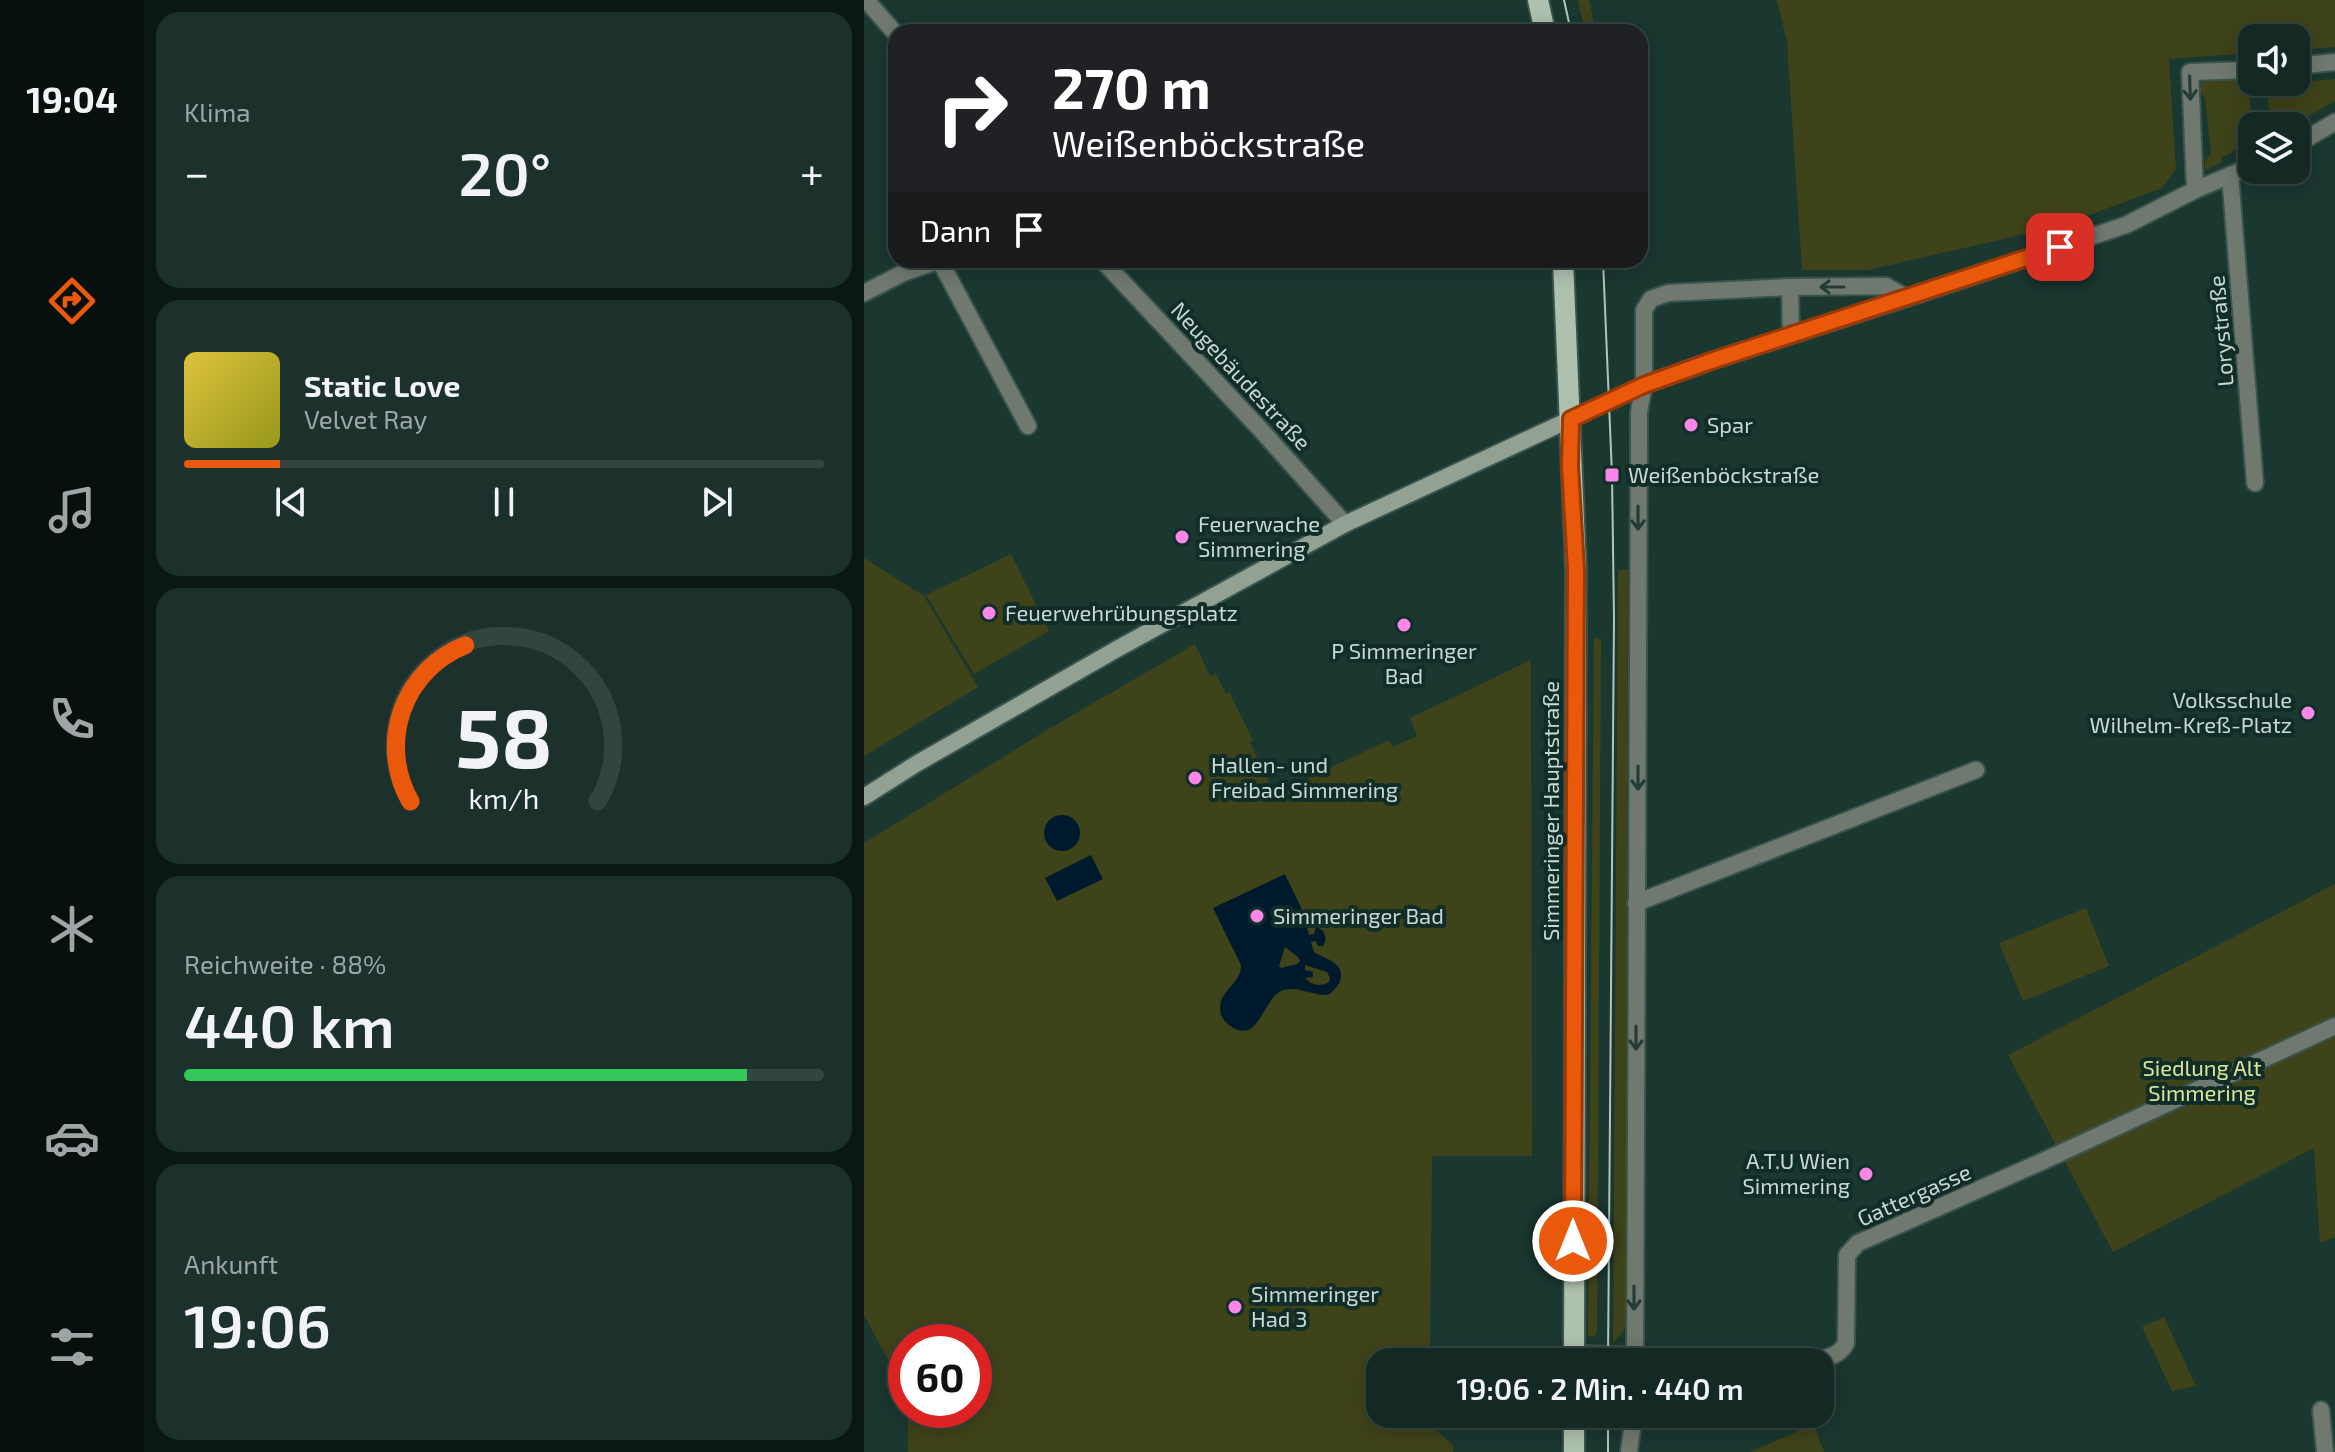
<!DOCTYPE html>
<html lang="de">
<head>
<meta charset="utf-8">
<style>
	:root { --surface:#142924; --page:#1d312c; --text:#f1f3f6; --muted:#9da6a6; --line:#334541; --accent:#ea580c }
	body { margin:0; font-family:"Exo 2",sans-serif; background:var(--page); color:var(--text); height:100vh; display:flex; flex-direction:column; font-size:30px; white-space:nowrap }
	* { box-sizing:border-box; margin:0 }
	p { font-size:26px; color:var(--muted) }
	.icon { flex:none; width:44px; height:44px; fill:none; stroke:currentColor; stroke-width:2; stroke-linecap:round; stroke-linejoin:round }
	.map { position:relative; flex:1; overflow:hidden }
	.sheet { display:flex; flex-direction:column; gap:12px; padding:12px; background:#0b1714; width:720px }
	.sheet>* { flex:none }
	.guide { position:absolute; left:24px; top:24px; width:760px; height:244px; border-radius:24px; box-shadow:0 4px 20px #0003,0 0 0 2px var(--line); background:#202124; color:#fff; overflow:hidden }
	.tools { position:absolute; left:1374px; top:24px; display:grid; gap:16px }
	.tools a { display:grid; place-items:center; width:72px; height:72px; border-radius:16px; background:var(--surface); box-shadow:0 4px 20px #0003,0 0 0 2px var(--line); font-size:40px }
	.speed { position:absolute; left:24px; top:1324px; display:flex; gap:16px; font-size:40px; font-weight:700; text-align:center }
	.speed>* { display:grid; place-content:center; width:104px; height:104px; border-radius:50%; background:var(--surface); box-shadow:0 4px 20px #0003,0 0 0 2px var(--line); line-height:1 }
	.speed .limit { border:12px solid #d22; background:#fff; color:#111 }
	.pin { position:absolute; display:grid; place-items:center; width:68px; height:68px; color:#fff; margin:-34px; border-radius:16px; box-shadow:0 4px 12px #0006 }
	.me { position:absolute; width:88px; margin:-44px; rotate:0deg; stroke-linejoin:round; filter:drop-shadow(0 0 6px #0008) }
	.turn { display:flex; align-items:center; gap:28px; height:168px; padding:0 32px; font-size:36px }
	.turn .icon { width:104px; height:104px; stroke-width:2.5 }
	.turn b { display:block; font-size:56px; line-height:68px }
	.then { display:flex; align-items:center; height:76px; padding:0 32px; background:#0003; gap:16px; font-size:30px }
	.big { font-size:60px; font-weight:600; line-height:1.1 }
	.sheet .card { flex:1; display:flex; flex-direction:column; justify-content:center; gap:12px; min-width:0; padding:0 28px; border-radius:24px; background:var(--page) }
	.sheet .dial { align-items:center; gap:0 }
	.dial svg { height:208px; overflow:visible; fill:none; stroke:var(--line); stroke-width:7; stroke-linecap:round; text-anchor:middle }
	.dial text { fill:var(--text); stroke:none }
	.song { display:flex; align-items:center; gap:24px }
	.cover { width:96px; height:96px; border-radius:12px; background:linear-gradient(135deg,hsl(50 70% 55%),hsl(60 70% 35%)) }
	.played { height:8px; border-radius:4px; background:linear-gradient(90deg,var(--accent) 15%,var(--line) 15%) }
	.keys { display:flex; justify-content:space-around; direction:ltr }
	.heat { display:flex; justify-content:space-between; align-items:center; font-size:44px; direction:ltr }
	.charge { height:12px; border-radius:6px; background:linear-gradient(90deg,#34c759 88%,var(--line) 0) }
	.trip { position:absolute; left:502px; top:1348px; width:468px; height:80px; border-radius:24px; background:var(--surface); box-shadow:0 4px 20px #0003,0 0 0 2px var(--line); font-weight:600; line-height:80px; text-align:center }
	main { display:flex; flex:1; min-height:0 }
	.tabs { display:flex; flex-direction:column; width:144px; justify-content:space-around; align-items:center; background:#08100e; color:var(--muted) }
	.tabs .icon { width:56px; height:56px }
	.tabs .current { color:var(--accent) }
	.tabs b { font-size:36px; color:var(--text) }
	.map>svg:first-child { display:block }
</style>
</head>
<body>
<main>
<nav class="tabs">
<b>19:04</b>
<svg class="icon current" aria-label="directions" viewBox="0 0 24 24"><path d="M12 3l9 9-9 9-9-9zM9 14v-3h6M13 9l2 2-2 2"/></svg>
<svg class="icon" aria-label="music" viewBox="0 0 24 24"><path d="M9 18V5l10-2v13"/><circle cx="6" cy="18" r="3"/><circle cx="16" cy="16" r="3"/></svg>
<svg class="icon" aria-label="phone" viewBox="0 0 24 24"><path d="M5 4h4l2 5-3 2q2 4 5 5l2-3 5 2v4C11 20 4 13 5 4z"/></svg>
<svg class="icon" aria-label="climate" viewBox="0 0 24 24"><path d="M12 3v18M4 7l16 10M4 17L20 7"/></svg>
<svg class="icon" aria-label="car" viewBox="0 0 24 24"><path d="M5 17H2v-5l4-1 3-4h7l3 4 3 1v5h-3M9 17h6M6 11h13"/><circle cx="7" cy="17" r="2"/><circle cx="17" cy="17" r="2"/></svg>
<svg class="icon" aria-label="filters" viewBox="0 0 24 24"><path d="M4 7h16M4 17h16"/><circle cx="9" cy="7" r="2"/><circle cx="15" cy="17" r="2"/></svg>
</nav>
<section class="sheet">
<div class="card"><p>Klima</p>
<div class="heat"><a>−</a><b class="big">20°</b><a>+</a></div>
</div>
<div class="card">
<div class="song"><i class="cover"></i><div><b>Static Love</b><p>Velvet Ray</p></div></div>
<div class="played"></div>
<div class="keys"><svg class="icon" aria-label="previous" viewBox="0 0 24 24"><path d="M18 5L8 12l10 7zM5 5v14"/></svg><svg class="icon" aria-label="pause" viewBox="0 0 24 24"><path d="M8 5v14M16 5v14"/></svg><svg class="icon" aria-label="next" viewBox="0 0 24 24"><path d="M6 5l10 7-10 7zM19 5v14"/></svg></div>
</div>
<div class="card dial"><svg viewBox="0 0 100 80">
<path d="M14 69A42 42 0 1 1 86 69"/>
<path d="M14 69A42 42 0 0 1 35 9" stroke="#ea580c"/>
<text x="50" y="56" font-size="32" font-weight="700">58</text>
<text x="50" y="72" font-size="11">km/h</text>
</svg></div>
<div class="card"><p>Reichweite · 88%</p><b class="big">440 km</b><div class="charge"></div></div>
<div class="card"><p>Ankunft</p><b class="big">19:06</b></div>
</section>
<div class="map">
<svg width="1471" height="1452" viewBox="0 0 1471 1452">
	<rect width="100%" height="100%" fill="#1a3730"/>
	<!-- green -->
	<g fill="#3f4319">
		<path d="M 714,0 L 725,0 L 732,32 L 721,32 Z"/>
		<path d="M 913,0 L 1471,0 L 1471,47 L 1432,50 L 1432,38 L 1388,38 L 1388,53 L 1305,59 L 1312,169 L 1298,188 L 1196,226 L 1004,270 L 938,270 L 923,42 Z"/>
		<path d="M 1381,77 L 1385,80 L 1388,146 L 1374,153 L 1372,150 L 1357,158 L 1358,162 L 1342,170 L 1340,163 L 1347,153 L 1341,99 L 1334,87 L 1338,82 Z"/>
		<path d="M 1471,79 L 1471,101 L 1427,126 L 1407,126 L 1403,89 L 1408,84 Z"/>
		<path d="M 147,554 L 185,631 L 110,674 L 62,595 Z"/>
		<path d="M 0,558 L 60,596 L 114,687 L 0,756 Z"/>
		<path d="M 764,569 L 762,1322 L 759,1332 L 749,1344 L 754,574 L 754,570 Z"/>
		<path d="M 730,638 L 737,639 L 733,1332 L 731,1337 L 724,1336 L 724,1311 Z"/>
		<path d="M 331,644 L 346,676 L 352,674 L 362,694 L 365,692 L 389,740 L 386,742 L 411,794 L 525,740 L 529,747 L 553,736 L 546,718 L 667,660 L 668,1156 L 568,1156 L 566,1362 L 516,1362 L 516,1414 L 566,1414 L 566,1425 L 589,1445 L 589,1452 L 44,1452 L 44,1410 L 110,1410 L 110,1342 L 42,1342 L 42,1393 L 0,1315 L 0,843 L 183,730 Z"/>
		<path d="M 1471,884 L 1471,1237 L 1456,1243 L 1450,1148 L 1249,1252 L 1144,1055 Z"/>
		<path d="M 1222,908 L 1245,966 L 1159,1001 L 1135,943 Z"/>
		<path d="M 1300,1317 L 1332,1386 L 1308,1391 L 1278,1327 Z"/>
		<path d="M 950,1424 L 960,1452 L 886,1452 Z"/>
	</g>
	<!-- water -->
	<g fill="#001a2d" fill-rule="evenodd">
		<circle cx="198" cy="833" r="18"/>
		<path d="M 227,855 L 239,879 L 193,901 L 181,878 Z"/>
		<path d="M 421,874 L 440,914 L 445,935 L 450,934 L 452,927 C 461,929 464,939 459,946 L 454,946 L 452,941 L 447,942 L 450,952 C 456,956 463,958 469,962 C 484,972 476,987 464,995 C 449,996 434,986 420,990 C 398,996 396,1048 365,1025 C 360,1021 356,1016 356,1009 C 355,990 378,983 377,965 L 349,908 ZM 421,947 L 434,957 L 436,961 L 433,964 L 417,968 L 415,966 ZM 441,965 L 463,972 L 466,978 L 465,982 C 456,987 448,986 441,978 L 449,977 L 449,972 L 441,970 Z"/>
	</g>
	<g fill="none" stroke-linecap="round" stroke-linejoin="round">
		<!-- minor casing -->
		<g stroke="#39544d" stroke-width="20">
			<g id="minor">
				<path d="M 2,0 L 32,34"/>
				<path d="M 1432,66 L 1471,62"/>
				<path d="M 1432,145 L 1471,122"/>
				<path d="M 1366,175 L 1391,483"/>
				<path d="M 1331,190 L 1326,72 L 1388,70"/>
				<path d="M 238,260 L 397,430 L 481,524"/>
				<path d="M 76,261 L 164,426"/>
				<path d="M 926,287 L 927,335"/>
				<path d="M 0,293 L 39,273 L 77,260"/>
				<path d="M 707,419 L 780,385 L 847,361 L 1043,298 L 1262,225 L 1331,190 L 1388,166"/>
				<path d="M 772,903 L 1112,770"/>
				<path d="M 710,1354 L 935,1360 C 952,1360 974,1360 982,1343 L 983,1255 L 994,1243 L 1177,1162 L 1471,1026"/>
				<path d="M 771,1362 L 775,432 L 775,412 L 780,385 L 780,310 L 787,299 L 804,293 L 926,287 L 1022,286 L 1043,298"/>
				<path d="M 1457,1410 L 1461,1452"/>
				<path d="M 765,1452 L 770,1414"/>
			</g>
		</g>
		<!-- secondary casing -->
		<g stroke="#39544d" stroke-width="20">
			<path id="secondary" d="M 0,797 L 52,764 L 253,649 L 481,524 L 707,419"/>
		</g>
		<!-- primary casing -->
		<g stroke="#39544d" stroke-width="24">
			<g id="primary">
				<path d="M 674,0 L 681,32"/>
				<path d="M 699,260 L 712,569 L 710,1362"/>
				<path d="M 710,1452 L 710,1414"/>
			</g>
		</g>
		<!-- minor -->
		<use href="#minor" stroke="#707970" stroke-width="16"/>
		<!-- secondary -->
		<use href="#secondary" stroke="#93a193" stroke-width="16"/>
		<!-- primary -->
		<use href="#primary" stroke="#aec0ae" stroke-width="20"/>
		<!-- tram -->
		<g stroke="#b3c4bf" stroke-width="2">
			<path d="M 700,0 L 707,32"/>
			<path d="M 739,260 L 748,475 L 750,618 L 744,1362"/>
			<path d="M 744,1452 L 744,1414"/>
		</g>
	</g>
	<!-- one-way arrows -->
	<defs><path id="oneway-shaft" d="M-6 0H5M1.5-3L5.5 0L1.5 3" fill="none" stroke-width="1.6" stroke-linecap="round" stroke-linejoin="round" transform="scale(2)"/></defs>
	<g stroke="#233c36">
		<use href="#oneway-shaft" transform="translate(1326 88) rotate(88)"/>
		<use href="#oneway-shaft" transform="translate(968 287) rotate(180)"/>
		<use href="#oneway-shaft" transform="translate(774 518) rotate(90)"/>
		<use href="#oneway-shaft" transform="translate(774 778) rotate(90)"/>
		<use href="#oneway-shaft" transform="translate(772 1038) rotate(90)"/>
		<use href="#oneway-shaft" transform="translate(770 1298) rotate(90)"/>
	</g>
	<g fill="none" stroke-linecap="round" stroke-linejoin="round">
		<!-- route casing -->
		<g stroke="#983908" stroke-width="20">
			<path id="route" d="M 709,1241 L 712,569 L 706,466 L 707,419 L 780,385 L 847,361 L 1196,247"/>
		</g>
		<!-- route -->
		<use href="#route" stroke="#ea580c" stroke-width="14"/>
	</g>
	<!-- markers -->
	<g fill="#fa87e8" stroke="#102d27" stroke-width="3">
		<circle cx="827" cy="425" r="8"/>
		<rect x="740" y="467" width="16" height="16" rx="4"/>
		<circle cx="318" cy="537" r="8"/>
		<circle cx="125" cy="613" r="8"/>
		<circle cx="540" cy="625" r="8"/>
		<circle cx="1444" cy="713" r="8"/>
		<circle cx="331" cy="778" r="8"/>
		<circle cx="393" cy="916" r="8"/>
		<circle cx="1002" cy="1174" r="8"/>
		<circle cx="371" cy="1307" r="8"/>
	</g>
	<g text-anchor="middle" stroke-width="8" stroke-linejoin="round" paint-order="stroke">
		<!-- street labels -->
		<g font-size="22" fill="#c8d8d3" stroke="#102d27">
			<text transform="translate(1357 331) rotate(-95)" y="8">Lorystraße</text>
			<text transform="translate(377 376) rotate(47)" y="8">Neugebäudestraße</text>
			<text transform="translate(687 811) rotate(-90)" y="8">Simmeringer Hauptstraße</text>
			<text transform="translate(1050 1195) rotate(-24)" y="8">Gattergasse</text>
		</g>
		<!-- poi labels -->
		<g font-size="22" fill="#c8d8d3" stroke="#102d27" text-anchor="start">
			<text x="843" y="433">Spar</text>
			<text x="764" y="483">Weißenböckstraße</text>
			<text x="334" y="532">Feuerwache<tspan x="334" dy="25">Simmering</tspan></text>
			<text x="141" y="621">Feuerwehrübungsplatz</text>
			<text x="540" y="659" text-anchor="middle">P Simmeringer<tspan x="540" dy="25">Bad</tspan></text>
			<text x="1428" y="708" text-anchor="end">Volksschule<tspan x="1428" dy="25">Wilhelm-Kreß-Platz</tspan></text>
			<text x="347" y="773">Hallen- und<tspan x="347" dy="25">Freibad Simmering</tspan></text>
			<text x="409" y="924">Simmeringer Bad</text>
			<text x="986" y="1169" text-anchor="end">A.T.U Wien<tspan x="986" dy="25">Simmering</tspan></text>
			<text x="387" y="1302">Simmeringer<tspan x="387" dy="25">Had 3</tspan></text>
		</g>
		<!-- park labels -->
		<g font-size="22" fill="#dae49a" stroke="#102d27">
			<text x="1338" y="1076">Siedlung Alt<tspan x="1338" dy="25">Simmering</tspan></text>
		</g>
	</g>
</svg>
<div class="tools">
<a><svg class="icon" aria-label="sound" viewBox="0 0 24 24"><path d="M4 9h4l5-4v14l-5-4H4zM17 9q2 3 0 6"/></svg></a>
<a><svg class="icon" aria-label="layers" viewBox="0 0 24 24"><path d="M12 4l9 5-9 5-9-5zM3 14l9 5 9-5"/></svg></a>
</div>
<div class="speed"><div class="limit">60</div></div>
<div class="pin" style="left:1196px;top:247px;background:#d93025"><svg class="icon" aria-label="arrive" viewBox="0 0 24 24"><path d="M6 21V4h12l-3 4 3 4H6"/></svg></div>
<svg class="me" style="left:709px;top:1241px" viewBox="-20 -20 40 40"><circle r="17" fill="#ea580c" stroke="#fff" stroke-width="3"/><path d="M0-11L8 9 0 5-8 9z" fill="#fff"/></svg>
<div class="trip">19:06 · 2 Min. · 440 m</div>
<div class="guide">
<div class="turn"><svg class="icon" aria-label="right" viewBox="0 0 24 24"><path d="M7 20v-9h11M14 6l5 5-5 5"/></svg><div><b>270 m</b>Weißenböckstraße</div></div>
<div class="then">Dann<svg class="icon" aria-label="arrive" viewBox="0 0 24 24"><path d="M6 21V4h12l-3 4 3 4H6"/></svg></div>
</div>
</div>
</main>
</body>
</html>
